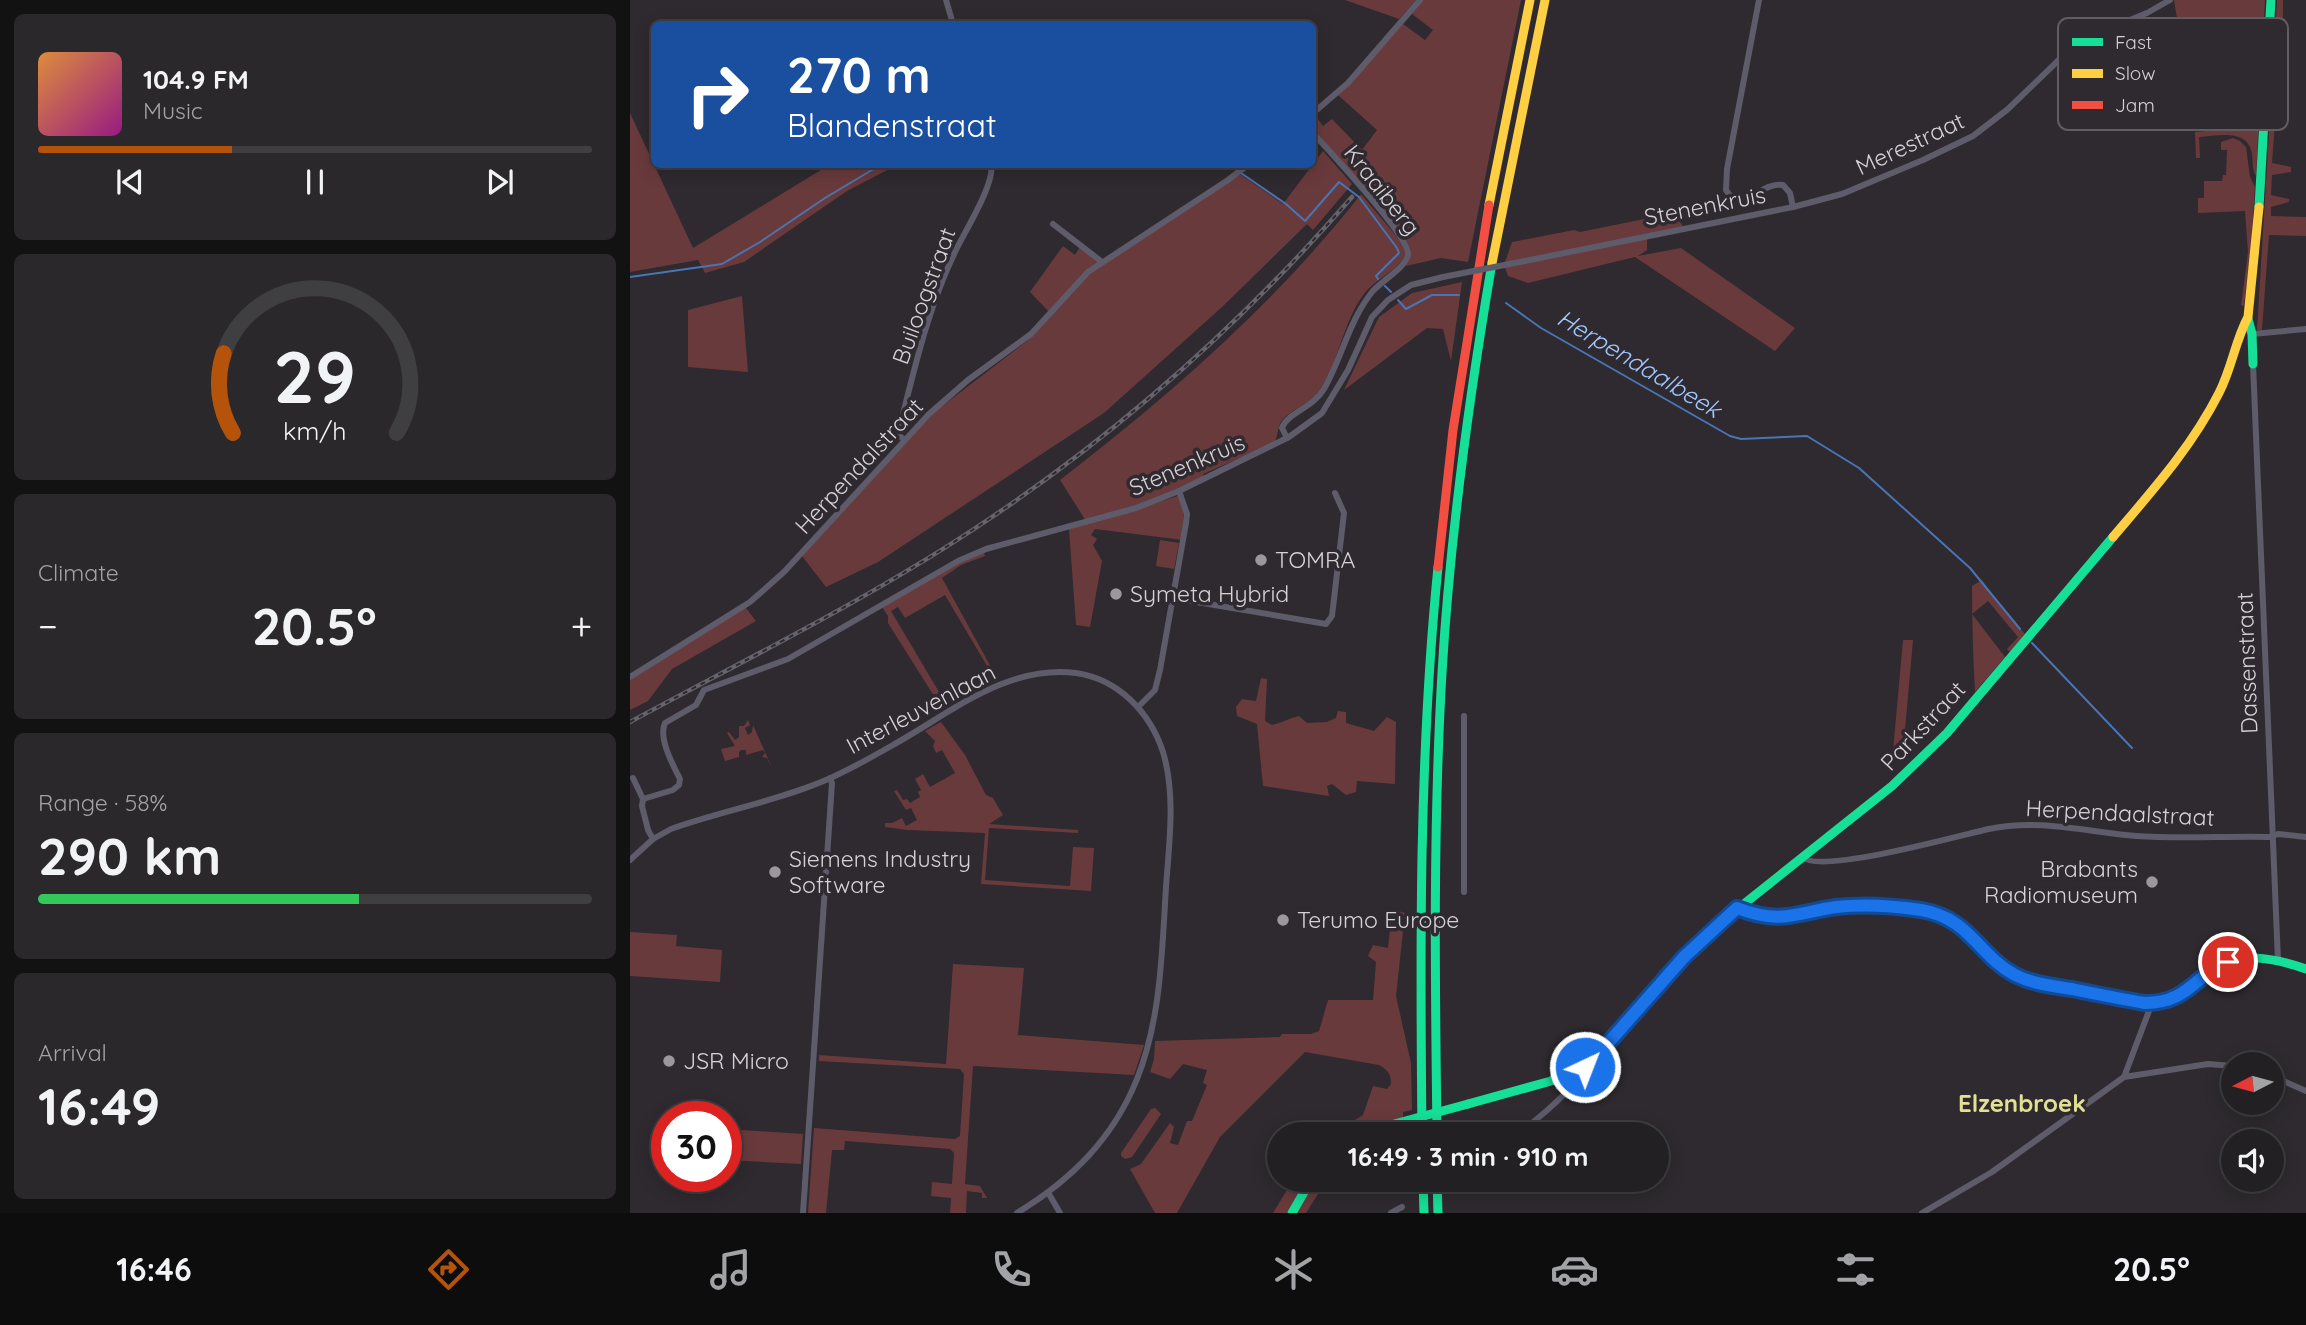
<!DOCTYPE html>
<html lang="en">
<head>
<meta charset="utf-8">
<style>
	:root { --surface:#222023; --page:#2a282b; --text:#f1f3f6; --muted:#a2a3a6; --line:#3f3e41; --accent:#b45309 }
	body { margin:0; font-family:Quicksand,sans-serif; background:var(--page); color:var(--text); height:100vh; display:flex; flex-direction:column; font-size:26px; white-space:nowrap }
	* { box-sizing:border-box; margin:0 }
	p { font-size:23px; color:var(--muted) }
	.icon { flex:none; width:38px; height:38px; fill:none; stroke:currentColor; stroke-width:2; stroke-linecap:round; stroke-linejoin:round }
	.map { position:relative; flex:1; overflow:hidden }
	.details { display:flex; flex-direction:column; gap:14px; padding:14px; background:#131213; width:630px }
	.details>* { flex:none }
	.guide { position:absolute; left:21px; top:21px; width:665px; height:147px; border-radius:10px; box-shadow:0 4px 18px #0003,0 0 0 2px var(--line); background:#1a4fa0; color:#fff; overflow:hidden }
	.needle { width:46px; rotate:264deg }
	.tools { position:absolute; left:1591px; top:1052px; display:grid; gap:14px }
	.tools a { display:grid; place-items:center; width:63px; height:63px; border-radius:50%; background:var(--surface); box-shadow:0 4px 18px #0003,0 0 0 2px var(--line); font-size:35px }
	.speed { position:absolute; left:21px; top:1101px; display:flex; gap:14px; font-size:35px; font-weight:700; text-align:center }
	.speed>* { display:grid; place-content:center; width:91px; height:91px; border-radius:50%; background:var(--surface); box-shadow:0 4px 18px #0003,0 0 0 2px var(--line); line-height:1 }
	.speed .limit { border:10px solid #d22; background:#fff; color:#111 }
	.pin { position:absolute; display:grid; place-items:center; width:60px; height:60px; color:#fff; margin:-30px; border:4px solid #fff; border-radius:50%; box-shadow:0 2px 7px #0007 }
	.me { position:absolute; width:77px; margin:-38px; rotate:43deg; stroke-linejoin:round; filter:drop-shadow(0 0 5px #0008) }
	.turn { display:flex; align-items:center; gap:24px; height:147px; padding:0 21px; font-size:32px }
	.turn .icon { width:91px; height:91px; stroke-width:2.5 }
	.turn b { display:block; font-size:49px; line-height:60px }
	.big { font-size:52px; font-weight:800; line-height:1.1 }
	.details .widget { flex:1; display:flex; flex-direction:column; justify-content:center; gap:10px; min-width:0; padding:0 24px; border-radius:10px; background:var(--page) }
	.details .dial { align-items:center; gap:0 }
	.dial svg { height:182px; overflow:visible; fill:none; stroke:var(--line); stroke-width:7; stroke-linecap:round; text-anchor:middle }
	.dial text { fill:var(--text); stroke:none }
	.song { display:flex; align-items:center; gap:21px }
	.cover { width:84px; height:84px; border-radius:10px; background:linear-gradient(135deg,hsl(30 70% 55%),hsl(310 70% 35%)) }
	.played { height:7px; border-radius:4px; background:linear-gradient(90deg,var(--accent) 35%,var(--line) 35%) }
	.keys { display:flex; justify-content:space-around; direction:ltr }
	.heat { display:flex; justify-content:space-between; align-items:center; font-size:38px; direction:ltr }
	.charge { height:10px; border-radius:5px; background:linear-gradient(90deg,#34c759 58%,var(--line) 0) }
	.trip { position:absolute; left:637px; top:1122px; width:402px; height:70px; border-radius:35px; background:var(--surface); box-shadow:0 4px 18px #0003,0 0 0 2px var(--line); font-weight:800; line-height:70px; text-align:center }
	.tab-bar { display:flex; height:112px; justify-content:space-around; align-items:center; background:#0e0d0e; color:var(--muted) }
	.tab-bar .icon { width:49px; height:49px }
	.tab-bar .on { color:var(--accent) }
	.tab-bar b { font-size:32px; color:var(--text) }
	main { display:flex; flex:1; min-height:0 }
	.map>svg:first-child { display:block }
</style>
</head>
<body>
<main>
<section class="details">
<div class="widget">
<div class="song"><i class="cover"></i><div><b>104.9 FM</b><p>Music</p></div></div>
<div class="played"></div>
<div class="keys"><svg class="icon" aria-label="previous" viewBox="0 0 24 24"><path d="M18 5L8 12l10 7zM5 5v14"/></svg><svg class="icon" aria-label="pause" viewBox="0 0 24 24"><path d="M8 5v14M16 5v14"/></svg><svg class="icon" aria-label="next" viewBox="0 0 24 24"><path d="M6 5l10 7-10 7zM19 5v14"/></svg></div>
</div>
<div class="widget dial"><svg viewBox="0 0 100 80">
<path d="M14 69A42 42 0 1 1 86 69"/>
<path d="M14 69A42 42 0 0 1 10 34" stroke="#b45309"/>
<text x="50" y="56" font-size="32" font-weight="700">29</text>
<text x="50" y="72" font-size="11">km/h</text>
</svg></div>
<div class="widget"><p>Climate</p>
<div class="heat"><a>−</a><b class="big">20.5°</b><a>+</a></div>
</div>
<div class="widget"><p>Range · 58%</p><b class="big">290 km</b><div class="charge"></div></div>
<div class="widget"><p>Arrival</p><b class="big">16:49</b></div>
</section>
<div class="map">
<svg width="1676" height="1213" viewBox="0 0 1676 1213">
	<rect width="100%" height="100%" fill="#2e2a2f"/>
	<!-- green -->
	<g fill="#693a3c">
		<path d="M 715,0 L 786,0 L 769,19 Z"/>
		<path d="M 793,0 L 891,0 L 838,262 L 811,258 L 776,266 C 783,255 780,250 775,239 L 683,128 L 683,117 L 685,115 L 693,126 L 702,119 L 732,150 L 747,130 L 708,95 L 773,24 L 795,40 L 803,30 L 782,14 Z"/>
		<path d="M 1544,0 L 1635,0 L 1626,176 C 1622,170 1623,163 1622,154 C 1618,128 1588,136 1569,137 L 1570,158 L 1566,158 L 1565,132 L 1622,127 L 1625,63 L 1555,67 Z"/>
		<path d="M 1647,0 L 1653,0 L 1653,15 L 1642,163 L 1661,167 L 1661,172 L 1642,175 L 1641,195 L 1659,199 L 1659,202 L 1641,207 L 1641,216 L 1676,217 L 1676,236 L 1639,235 L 1632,330 L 1627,330 Z"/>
		<path d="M 0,113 L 63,248 L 199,165 L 267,165 L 217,191 L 114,262 L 75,273 L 68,260 L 0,272 Z"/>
		<path d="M 1603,138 L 1610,141 L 1616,147 L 1620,177 L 1625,187 L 1621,252 L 1614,306 L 1611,305 L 1618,252 L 1615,211 L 1568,213 L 1568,198 L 1574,198 L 1574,181 L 1592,181 L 1593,175 L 1596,175 L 1597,150 L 1591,150 L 1591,142 Z"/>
		<path d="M 693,151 L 722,184 L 683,230 L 677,224 L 592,307 L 474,413 L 248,562 L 196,587 L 172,556 L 302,414 L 397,341 L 421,314 L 400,292 L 433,246 L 445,255 L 451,245 L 472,262 L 459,273 L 610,174 L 653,204 Z"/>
		<path d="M 731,194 L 772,243 L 776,253 C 769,271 746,278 734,294 C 713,322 710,358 691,388 C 682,403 666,407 654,418 C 647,424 649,435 644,443 L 573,474 L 574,477 L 519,501 L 456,521 L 430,480 C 540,395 645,304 731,194 Z"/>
		<path d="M 1044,213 L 1054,228 L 1017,236 L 1017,250 L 1008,256 L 1051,248 L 1165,328 L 1145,351 L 1005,257 L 898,283 L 878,276 L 874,265 L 882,242 L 944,230 L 950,232 Z"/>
		<path d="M 832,282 L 821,361 L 813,329 L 797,328 L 714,390 L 749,317 L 782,293 Z"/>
		<path d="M 112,296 L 118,372 L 58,367 L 58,310 Z"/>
		<path d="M 551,495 L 554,504 L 553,540 L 465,529 L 461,535 L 467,539 L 463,545 L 472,561 L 460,627 L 446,625 L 439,529 Z"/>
		<path d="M 530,540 L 549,543 L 544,569 L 526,566 Z"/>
		<path d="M 354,552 L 355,556 L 331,565 L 312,578 L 368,680 L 366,681 L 315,595 L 275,618 L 268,607 L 261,611 L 309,692 L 310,697 L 304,696 L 258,623 L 258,616 L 252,607 L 328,562 Z"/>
		<path d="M 1352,580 L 1369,605 L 1395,634 L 1380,652 L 1377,649 L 1388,637 L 1358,601 L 1342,614 L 1375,657 L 1345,692 C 1343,657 1342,621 1342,586 Z"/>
		<path d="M 115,607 L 126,621 L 42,669 L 18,701 L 0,710 L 0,678 Z"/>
		<path d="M 1273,640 L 1283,640 L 1273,752 L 1263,751 Z"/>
		<path d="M 631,678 L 637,679 L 635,721 L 642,725 C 652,723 659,718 669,716 L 677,723 L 697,722 L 706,718 L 708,711 L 716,712 L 716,723 L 744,731 L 757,717 L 766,722 L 765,784 L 727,781 L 726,792 L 716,795 L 702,784 L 697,786 L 699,796 L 633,786 L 627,724 L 607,716 L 606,707 L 612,699 L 626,701 Z"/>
		<path d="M 118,720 L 120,725 L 115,728 L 118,735 L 122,732 L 123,725 L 143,770 L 137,758 L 132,757 L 135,753 L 133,750 L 116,755 L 116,750 L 111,750 L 109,752 L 109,757 L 95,761 L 91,749 L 105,746 L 97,733 L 99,732 L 105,740 L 109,737 L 109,726 L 114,726 Z"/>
		<path d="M 311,722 L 335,755 L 356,795 L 363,798 L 373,815 L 359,824 L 448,830 L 448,833 L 359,828 L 355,880 L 440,886 L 443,847 L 464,848 L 461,891 L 351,884 L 355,833 L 278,830 L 255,827 L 255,823 L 262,823 L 272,818 L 276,826 L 287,820 L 281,808 L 276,810 L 264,791 L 267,790 L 273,800 L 277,799 L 280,803 L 290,797 L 288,792 L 291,790 L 285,779 L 293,774 L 300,787 L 325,773 L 312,750 L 306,753 L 303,746 L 305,741 L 295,731 Z"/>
		<path d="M 762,909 L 775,913 L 766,996 L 781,1063 L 782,1110 L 773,1112 L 773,1134 L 703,1134 L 733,1115 L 743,1086 L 757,1089 L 761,1084 C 761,1074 758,1070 749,1065 L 675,1052 L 590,1137 L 547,1213 L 525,1213 L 500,1169 L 511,1164 L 540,1123 L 544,1127 L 540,1143 L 548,1145 L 557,1121 L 562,1121 L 577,1085 L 573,1083 L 577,1070 L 553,1064 L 540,1079 L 520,1072 L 524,1059 L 525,1041 L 650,1037 L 652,1034 L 681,1034 L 689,1031 L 698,1000 L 743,1000 L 746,962 L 738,956 L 743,945 L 758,948 Z"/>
		<path d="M 0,932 L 47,935 L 46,946 L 92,950 L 90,982 L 0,976 Z"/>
		<path d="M 323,964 L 394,968 L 388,1035 L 514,1045 L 504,1075 L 343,1066 L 335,1184 L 350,1186 L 357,1198 L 352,1198 L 352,1193 L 337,1191 L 336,1213 L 320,1213 L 321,1198 L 301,1196 L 302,1182 L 322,1184 L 324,1153 L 320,1149 L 215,1141 L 214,1150 L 202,1150 L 196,1213 L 178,1213 L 184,1128 L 325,1139 L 330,1136 L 334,1074 L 330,1069 L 189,1061 L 189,1055 L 316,1064 Z"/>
		<path d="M 525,1108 L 531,1114 L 502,1157 L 495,1159 L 491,1156 L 491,1153 L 521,1109 Z"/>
		<path d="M 96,1129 L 173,1134 L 171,1164 L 96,1160 Z"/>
		<path d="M 663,1180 L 697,1180 L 676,1213 L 643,1213 Z"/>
	</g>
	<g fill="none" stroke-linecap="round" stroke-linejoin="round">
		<!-- stream -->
		<g stroke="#4975b4" stroke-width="2">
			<path d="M 601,164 L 604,168"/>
			<path d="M 611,173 L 656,204 L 675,221 L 709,182 L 729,197 L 767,248 L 769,253 L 746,276 L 748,279"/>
			<path d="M 0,277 L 92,264 L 130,242 L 195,198 L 252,164"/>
			<path d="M 755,286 L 761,292"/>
			<path d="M 768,300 L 776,309 L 802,295 L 829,295"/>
			<path d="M 876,303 L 911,328 L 1100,436 L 1111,439 L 1177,436 L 1229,468 L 1340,568 L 1390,629"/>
			<path d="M 1402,643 L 1502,748"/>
		</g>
		<!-- street -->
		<g stroke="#5e5b6b" stroke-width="6">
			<path d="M 316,0 L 323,24"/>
			<path d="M 1129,0 L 1097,169 L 1096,190 L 1101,197 C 1120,204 1134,182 1153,185 L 1160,193 L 1163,207"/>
			<path d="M 682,114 L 718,83 L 790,0"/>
			<path d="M 423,224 L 472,262"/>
			<path d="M 895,261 L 1163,207 L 1212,194 L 1293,160 L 1343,136 L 1378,109 L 1437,52 L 1458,37 L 1517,13 L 1540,0"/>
			<path d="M 1622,334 L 1676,329"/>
			<path d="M 1623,364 L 1648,961"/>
			<path d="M 657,438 L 652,428 C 657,413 683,408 694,389 C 712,357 719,321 742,292 C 750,282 778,266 778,254 C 779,236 698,150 682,132"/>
			<path d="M 274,440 L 268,434 C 284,371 298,306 327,248 C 335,231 366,182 361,164"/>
			<path d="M 543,598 L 696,624 L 702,616 L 714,513 L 705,493"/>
			<path d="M 0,677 L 120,602 L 154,572 L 299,414 L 338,380 L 401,334 L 458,272 L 598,180 L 619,164"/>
			<path d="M 508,707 L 525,690 L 530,670 L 556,523 L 557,514 L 549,491"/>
			<path d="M 3,778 L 13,799 L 12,806 L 18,830 L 23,839"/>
			<path d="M 13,799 L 43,790 L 49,785 L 50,779 C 43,765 28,738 35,723 L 66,705 L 74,690 L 158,659 L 328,561 L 356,549 L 506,508 L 549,491 L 659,437 L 692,413 L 718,370 L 742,317 L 758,300 L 781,285 L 813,277"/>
			<path d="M 1172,857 C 1190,875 1330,835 1359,829 C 1409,818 1457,832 1506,836 C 1550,839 1595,836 1639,837 L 1648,834 L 1676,837"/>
			<path d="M 0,860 L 23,839 L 41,829 C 92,811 147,801 196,780 C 219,770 242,757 263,745 C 319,714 377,664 446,673 C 488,679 520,712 533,752 C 546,795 539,844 536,887 C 532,951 531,1019 507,1079 C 483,1139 441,1180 387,1213"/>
			<path d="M 834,892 L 834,716"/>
			<path d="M 1642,1076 L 1676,1091"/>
			<path d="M 1494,1077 L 1522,1003"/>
			<path d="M 888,1134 C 909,1118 943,1091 955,1067 L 953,1064"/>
			<path d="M 419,1194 L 430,1213"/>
			<path d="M 173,1213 L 202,783 L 200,778"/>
			<path d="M 761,1213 L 772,1207"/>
			<path d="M 1292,1213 L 1362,1172 L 1494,1077 L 1578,1064 L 1603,1066"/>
		</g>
		<!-- fast -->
		<g stroke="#16e098" stroke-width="9">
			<path d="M 1629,207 L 1641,0"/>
			<path d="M 1618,319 L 1622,334 L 1623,364"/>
			<path d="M 1107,908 C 1148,922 1163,914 1202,908 C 1230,903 1261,904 1288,909 C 1337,919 1361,965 1406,982 L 1515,1003 C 1553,1001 1557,985 1586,968 C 1614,951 1647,959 1676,969"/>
			<path d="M 838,1104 L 921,1081 L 964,1056 L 1080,931 L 1262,786 L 1317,733 L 1483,537"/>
			<path d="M 737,1134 L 757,1126"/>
			<path d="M 792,1134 C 790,944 789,756 808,567"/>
			<path d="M 807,1134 C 805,980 803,826 812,673 C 820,535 839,398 862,263"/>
			<path d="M 793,1180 L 794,1213"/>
			<path d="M 807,1180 L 808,1213"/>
			<path d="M 662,1213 L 681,1180"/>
		</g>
		<!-- slow -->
		<g stroke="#ffcf43" stroke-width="9">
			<path d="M 859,205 L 900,0"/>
			<path d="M 862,263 L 915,0"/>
			<path d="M 1483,537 C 1522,491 1561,448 1589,393 C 1602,368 1605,341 1618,317 L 1629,207"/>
		</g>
		<!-- jam -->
		<path stroke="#f24e42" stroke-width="9" d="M 808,567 L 823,430 L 859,205"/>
		<!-- rail casing -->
		<g stroke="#65636c" stroke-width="4.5">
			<path id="rail" d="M 0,722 C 120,657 245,596 359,519 C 495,428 614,321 722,197"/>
		</g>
		<!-- rail -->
		<use href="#rail" stroke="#2f2930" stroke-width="2" stroke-dasharray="5" stroke-linecap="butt"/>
		<!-- street-bridge -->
		<path stroke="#5e5b6b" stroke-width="6" d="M 813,277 L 895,261"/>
		<!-- fast-bridge -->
		<path stroke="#16e098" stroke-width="9" d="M 757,1126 L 838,1104"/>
	</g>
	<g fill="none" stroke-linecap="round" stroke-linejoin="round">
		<!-- route casing -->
		<g stroke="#114b97" stroke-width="18">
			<path id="route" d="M 955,1067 L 953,1064 L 980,1041 L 1054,957 L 1107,908 C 1151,925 1165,913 1206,907 C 1233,904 1264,906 1291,910 C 1340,918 1348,955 1385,975 C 1403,984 1423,986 1442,989 C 1466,994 1491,999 1515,1003 C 1559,1003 1564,975 1598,962"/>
		</g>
		<!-- route -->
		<use href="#route" stroke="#1a73e8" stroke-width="12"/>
	</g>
	<!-- markers -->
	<g fill="#9b979c" stroke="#2f2930" stroke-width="2.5">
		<circle cx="631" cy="560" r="7"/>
		<circle cx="486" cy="594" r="7"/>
		<circle cx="145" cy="872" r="7"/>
		<circle cx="1522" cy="882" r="7"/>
		<circle cx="653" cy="920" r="7"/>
		<circle cx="39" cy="1061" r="7"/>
	</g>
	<g text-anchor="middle" stroke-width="7" stroke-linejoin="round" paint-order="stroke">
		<!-- street labels -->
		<g font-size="23" fill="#d5d1d6" stroke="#2f2930">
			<text transform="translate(1280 144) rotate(-25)" y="8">Merestraat</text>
			<text transform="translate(752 190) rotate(52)" y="8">Kraaiberg</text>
			<text transform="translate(1075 206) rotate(-11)" y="8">Stenenkruis</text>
			<text transform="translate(294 296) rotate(-70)" y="8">Builoogstraat</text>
			<text transform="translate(557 465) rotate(-23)" y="8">Stenenkruis</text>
			<text transform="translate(229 466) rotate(-47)" y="8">Herpendalstraat</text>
			<text transform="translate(1617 663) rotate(-92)" y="8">Dassenstraat</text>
			<text transform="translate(291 709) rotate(-28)" y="8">Interleuvenlaan</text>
			<text transform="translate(1293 726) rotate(-47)" y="8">Parkstraat</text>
			<text transform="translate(1490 813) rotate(3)" y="8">Herpendaalstraat</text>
		</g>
		<!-- poi labels -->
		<g font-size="23" fill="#d5d1d6" stroke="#2f2930" text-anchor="start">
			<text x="645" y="568">TOMRA</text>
			<text x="500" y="602">Symeta Hybrid</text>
			<text x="159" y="867">Siemens Industry<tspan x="159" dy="26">Software</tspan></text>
			<text x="1508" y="877" text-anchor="end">Brabants<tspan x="1508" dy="26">Radiomuseum</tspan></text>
			<text x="667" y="928">Terumo Europe</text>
			<text x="53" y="1069">JSR Micro</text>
		</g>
		<!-- water labels -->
		<g font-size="24" font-style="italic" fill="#a0c6fe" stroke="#2f2930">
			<text transform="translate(1009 364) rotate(31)" y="8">Herpendaalbeek</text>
		</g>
		<!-- neighbourhood labels -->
		<g font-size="24" font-weight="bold" fill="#e1e192" stroke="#2f2930">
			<text x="1392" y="1112">Elzenbroek</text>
		</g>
	</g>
	<!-- legend -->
	<rect x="1428" y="18" width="230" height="112" rx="10" fill="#2f2930" stroke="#615b62" stroke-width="2"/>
	<rect x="1442" y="38" width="31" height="8" fill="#16e098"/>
	<rect x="1442" y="69" width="31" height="9" fill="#ffcf43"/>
	<rect x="1442" y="101" width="31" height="8" fill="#f24e42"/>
	<g font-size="19" fill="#d5d1d6">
		<text x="1485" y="49">Fast</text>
		<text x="1485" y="80">Slow</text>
		<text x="1485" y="112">Jam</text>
	</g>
</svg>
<div class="tools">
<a><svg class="needle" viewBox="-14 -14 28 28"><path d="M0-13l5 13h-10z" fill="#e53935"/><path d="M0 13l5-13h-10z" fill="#a2a3a6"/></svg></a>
<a><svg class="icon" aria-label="sound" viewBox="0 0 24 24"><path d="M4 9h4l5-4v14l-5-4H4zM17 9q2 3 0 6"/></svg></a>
</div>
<div class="speed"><div class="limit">30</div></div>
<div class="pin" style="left:1598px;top:962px;background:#d93025"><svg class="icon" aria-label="arrive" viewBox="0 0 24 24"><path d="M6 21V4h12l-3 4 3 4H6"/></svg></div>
<svg class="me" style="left:955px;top:1067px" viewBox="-20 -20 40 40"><circle r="17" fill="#1a73e8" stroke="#fff" stroke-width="3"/><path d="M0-11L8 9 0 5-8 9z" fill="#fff"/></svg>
<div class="trip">16:49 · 3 min · 910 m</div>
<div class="guide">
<div class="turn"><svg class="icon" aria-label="right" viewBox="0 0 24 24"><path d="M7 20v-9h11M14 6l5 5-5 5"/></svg><div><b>270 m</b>Blandenstraat</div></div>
</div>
</div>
</main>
<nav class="tab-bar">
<b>16:46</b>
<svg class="icon on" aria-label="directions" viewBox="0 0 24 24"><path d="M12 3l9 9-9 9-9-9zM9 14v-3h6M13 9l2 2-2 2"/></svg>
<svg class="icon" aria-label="music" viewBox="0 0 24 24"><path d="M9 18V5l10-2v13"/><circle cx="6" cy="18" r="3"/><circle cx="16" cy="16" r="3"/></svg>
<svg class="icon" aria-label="phone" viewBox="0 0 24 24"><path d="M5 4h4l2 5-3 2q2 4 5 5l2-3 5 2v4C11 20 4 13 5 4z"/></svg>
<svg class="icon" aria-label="climate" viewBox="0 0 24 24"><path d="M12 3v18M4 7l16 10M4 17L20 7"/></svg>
<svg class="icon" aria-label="car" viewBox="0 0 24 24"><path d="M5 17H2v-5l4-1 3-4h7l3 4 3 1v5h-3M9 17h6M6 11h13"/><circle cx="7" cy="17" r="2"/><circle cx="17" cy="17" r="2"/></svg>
<svg class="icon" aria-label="filters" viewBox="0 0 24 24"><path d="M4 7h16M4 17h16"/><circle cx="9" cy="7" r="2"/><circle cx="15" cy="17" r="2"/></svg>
<b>20.5°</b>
</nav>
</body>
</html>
